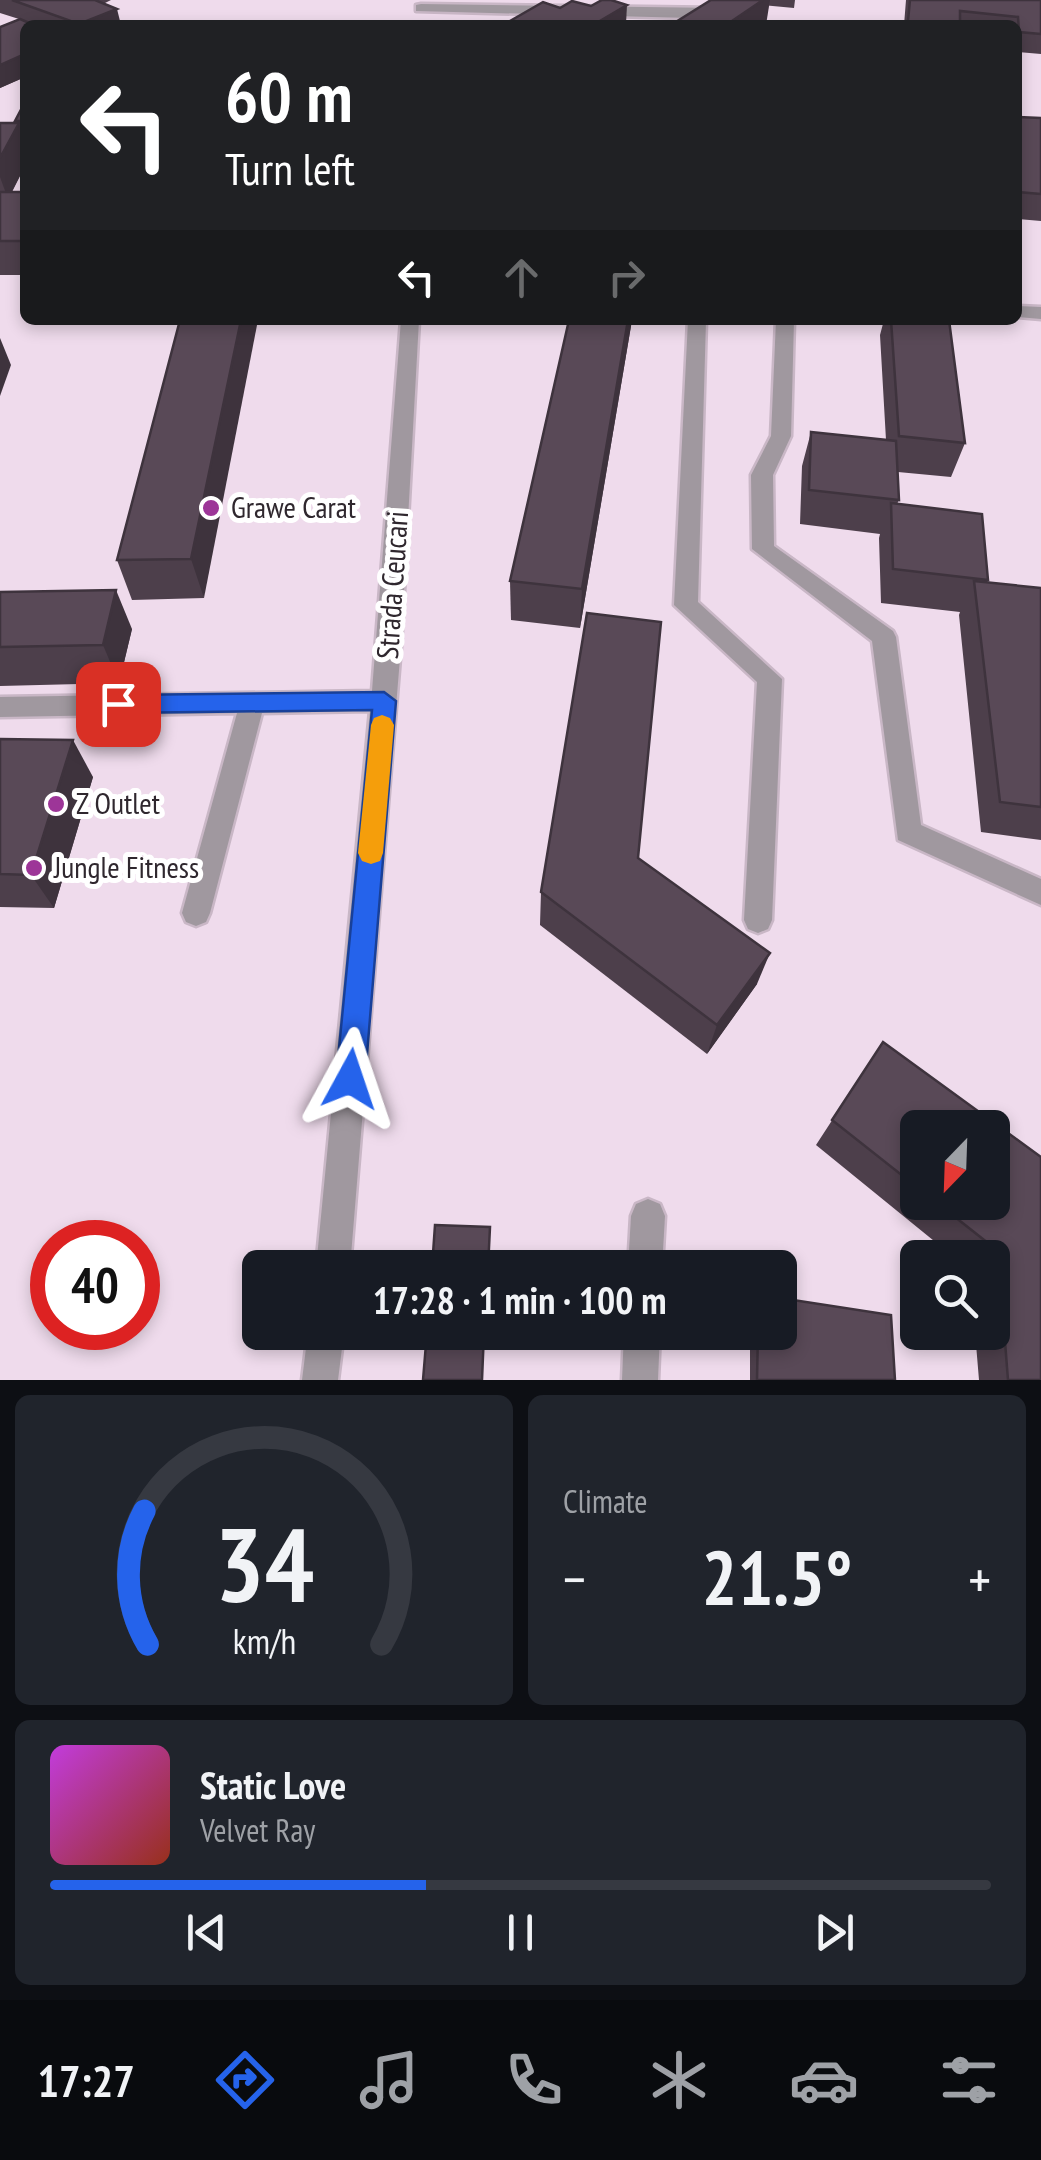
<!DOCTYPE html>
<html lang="en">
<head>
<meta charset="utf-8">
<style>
	:root { --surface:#171b24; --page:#20242c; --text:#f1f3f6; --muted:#9ea1a6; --line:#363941; --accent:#2563eb }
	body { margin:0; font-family:"PT Sans Narrow",sans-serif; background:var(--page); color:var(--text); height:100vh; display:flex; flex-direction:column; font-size:38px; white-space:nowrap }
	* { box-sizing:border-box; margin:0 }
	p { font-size:32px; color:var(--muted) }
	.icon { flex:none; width:55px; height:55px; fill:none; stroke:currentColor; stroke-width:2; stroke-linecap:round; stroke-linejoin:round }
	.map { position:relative; height:1380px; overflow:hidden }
	.drawer { display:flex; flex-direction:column; gap:15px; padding:15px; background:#0d0f14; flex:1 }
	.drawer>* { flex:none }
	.hud { position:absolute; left:20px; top:20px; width:1002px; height:305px; border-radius:15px; box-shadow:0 5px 15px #0003; background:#202124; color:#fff; overflow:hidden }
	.needle { width:65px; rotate:203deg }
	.controls { position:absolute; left:900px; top:1110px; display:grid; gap:20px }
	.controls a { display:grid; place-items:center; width:110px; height:110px; border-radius:15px; background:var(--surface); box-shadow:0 5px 15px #0003; font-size:50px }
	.speed { position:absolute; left:30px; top:1220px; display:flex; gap:20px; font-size:50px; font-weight:700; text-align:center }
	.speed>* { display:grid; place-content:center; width:130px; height:130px; border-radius:50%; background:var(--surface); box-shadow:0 5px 15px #0003; line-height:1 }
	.speed .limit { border:15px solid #d22; background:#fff; color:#111 }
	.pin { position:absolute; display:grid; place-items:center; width:85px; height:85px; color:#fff; margin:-42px; border-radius:20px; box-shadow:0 5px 15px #0006 }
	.me { position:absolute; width:110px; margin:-55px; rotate:5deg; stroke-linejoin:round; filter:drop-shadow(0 0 8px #0008) }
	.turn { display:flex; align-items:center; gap:35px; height:210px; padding:0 40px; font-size:45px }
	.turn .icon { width:130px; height:130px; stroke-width:2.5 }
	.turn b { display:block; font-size:70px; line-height:85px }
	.lanes { display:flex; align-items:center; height:95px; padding:0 40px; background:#0003; justify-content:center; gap:50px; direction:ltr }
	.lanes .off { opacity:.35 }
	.big { font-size:75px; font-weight:700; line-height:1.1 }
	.drawer .tile { flex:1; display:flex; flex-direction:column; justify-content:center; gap:15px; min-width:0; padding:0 35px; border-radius:15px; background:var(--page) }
	.drawer .dial { align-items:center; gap:0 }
	.dial svg { height:260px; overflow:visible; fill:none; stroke:var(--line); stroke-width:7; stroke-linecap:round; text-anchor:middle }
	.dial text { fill:var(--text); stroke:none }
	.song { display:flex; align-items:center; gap:30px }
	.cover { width:120px; height:120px; border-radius:15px; background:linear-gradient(135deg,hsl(290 70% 55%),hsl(10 70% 35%)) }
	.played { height:10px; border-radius:5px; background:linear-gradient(90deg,var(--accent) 40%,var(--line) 40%) }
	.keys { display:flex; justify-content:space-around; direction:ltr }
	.heat { display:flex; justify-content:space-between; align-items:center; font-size:55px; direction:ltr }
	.drawer .tiles { flex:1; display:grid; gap:15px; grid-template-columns:1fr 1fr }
	.tile:last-child { grid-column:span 2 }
	.trip { position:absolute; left:242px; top:1250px; width:555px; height:100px; border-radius:15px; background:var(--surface); box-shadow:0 5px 15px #0003; font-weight:700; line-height:100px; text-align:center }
	.menu { display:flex; height:160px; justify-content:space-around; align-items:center; background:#090b0e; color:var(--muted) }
	.menu .icon { width:70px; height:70px }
	.menu .active { color:var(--accent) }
	.menu b { font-size:45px; color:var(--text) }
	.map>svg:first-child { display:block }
</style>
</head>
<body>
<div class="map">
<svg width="1041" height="1380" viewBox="0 0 1041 1380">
	<rect width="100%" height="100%" fill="#efdbec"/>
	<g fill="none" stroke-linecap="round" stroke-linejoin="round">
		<!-- minor casing -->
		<g stroke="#c9b7c6" stroke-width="5">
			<g id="minor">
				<path d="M 421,4 L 721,8 L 728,12 L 690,18 L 416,11 L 416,5 Z"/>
				<path d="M 1018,306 L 1041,307 L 1041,319 L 1018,317 Z"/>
				<path d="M 401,320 L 419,320 L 401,646 L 350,1268 L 316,1268 L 370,711 L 262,713 L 210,913 L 206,922 L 196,926 L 186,922 L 182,913 L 237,713 L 0,717 L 0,697 L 372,691 Z"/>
				<path d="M 688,320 L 706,320 L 698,602 L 782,679 L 772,920 L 768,929 L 758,933 L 748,929 L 744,920 L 757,682 L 674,605 Z"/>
				<path d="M 776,320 L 794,320 L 791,436 L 773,475 L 774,546 L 893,631 L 896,637 L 921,825 L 1041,879 L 1041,905 L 898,840 L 872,641 L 752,549 L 751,475 L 771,436 Z"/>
				<path d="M 648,1199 L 660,1204 L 665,1216 L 662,1268 L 628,1268 L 631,1216 L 636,1204 Z"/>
				<path d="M 308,1332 L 344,1332 L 338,1380 L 302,1380 Z"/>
				<path d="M 624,1332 L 660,1332 L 658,1380 L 622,1380 Z"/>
			</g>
		</g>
		<!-- minor -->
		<use href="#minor" fill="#a0989f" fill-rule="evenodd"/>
	</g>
	<!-- wall -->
	<g fill="#4d3f4b" fill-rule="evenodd">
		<path d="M 0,0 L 111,0 L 103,4 L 121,25 L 25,25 L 25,77 L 0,88 L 0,27 L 19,19 L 0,13 Z"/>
		<path d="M 711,0 L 795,0 L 794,8 Z"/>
		<path d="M 906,0 L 1041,0 L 1041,54 L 1018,52 L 1018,25 L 904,25 Z"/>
		<path d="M 25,102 L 25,166 L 12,192 L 25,192 L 25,275 L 0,275 L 0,123 L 16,123 L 15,121 Z"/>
		<path d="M 1018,117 L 1041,118 L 1041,221 L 1018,219 Z"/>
		<path d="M 180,320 L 204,598 L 132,600 L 117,560 Z"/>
		<path d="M 569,320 L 632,320 L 580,628 L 511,620 L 510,581 Z"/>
		<path d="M 884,320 L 949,320 L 965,443 L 951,477 L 898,472 L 899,500 L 897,504 L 988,580 L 987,583 L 1041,588 L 1041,840 L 981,832 L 959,615 L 960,612 L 881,603 L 879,538 L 880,534 L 800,524 L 802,466 L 811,432 L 886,440 L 880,335 Z"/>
		<path d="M 0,592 L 132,629 L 119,683 L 0,686 Z"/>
		<path d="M 0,739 L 93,777 L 54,908 L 0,907 Z"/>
		<path d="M 541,892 L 757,984 L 707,1054 L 540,925 Z"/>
		<path d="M 883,1042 L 1041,1157 L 1041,1380 L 979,1380 L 975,1332 L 992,1332 L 992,1258 L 955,1258 L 816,1145 ZM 918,1128 L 992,1202 L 918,1202 Z"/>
		<path d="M 750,1332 L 780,1332 L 895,1380 L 750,1380 Z"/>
	</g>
	<!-- shaded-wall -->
	<g fill="#3e333d">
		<path d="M 763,0 L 770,0 L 766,25 L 726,25 Z"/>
		<path d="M 627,5 L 626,24 L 600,25 L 600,21 Z"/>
		<path d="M 117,9 L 121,25 L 80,25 L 79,24 Z"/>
		<path d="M 25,54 L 25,77 L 0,88 L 0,65 Z"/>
		<path d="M 19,123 L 25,140 L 25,166 L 8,199 L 0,177 L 0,158 Z"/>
		<path d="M 241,320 L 258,320 L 204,598 L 191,559 Z"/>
		<path d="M 628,320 L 632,320 L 580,628 L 582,589 Z"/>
		<path d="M 0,338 L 11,365 L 0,396 Z"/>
		<path d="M 116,590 L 132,629 L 119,683 L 103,645 Z"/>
		<path d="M 73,740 L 93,777 L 54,908 L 31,875 Z"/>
		<path d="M 770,953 L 757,984 L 707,1054 L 717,1025 Z"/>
	</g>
	<!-- building -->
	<g fill="#594957" stroke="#3e333d" stroke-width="2.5">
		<path d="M 12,0 L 95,0 L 117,9 L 79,24 Z"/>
		<path d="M 602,0 L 611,0 L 627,5 L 600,21 L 612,25 L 503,25 L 543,2 L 560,8 L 572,1 L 591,6 Z"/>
		<path d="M 711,0 L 763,0 L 726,25 L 671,25 Z"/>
		<path d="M 910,0 L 1041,0 L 1041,34 L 1019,32 L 1018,17 L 960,11 L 960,25 L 908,21 Z"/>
		<path d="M 20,19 L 34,25 L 25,25 L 25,54 L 0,65 L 0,27 Z"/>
		<path d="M 25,102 L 25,121 L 15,121 Z"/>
		<path d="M 1018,117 L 1041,118 L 1041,194 L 1018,192 Z"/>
		<path d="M 0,123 L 19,123 L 0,158 Z"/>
		<rect x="0" y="192" width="25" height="49"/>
		<path d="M 180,320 L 241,320 L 191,559 L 117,560 Z"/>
		<path d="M 569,320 L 628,320 L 582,589 L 510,581 Z"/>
		<path d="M 891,320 L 949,320 L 965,443 L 899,436 Z"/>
		<path d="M 811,432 L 896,441 L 899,500 L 809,490 Z"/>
		<path d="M 891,503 L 982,514 L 988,580 L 893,569 Z"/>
		<path d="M 974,581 L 1041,588 L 1041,807 L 1000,802 Z"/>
		<path d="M 116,590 L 103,645 L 0,647 L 0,592 Z"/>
		<path d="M 587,613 L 661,622 L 638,858 L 770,953 L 717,1025 L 541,892 Z"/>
		<path d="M 0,739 L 73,740 L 31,875 L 0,874 Z"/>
		<path d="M 883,1042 L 1041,1157 L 1041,1380 L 1008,1380 L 998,1251 L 936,1202 L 992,1202 L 992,1128 L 918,1128 L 918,1188 L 832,1120 Z"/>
		<path d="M 435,1225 L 490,1227 L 488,1268 L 432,1268 Z"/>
		<path d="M 780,1298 L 891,1315 L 895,1380 L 757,1380 L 758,1332 L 780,1332 Z"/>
		<path d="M 427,1332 L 484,1332 L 482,1380 L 423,1380 Z"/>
	</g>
	<!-- route -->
	<path fill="#2563eb" stroke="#184099" stroke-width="2.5" d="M 384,692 L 396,701 L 365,1079 L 360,1089 L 350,1093 L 340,1089 L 336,1079 L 372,710 L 118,713 L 107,704 L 118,695 Z"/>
	<!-- slow -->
	<path fill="#f59e0b" d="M 382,715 L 390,718 L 394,725 L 383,853 L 380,861 L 371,864 L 362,861 L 358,853 L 371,725 L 374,718 Z"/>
	<!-- markers -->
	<g fill="#9d3598" stroke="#fff" stroke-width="4">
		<circle cx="211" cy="508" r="10"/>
		<circle cx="56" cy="804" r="10"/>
		<circle cx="34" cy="868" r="10"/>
	</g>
	<g text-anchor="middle" stroke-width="10" stroke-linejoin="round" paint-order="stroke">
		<!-- poi labels -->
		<g font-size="30" fill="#2f272e" stroke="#fff" text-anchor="start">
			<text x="231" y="518">Grawe Carat</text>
			<text x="76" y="814">Z Outlet</text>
			<text x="54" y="878">Jungle Fitness</text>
		</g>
		<!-- street labels -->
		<g font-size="30" fill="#2f272e" stroke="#fff">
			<text transform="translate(393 585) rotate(-86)" y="10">Strada Ceucari</text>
		</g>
	</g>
</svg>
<div class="controls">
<a><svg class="needle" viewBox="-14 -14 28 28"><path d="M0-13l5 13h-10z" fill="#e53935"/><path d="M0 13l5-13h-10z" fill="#9ea1a6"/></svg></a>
<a><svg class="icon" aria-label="search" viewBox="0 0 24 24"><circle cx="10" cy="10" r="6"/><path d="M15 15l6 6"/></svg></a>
</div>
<div class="speed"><div class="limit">40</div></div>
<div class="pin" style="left:118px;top:704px;background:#d93025"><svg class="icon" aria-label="arrive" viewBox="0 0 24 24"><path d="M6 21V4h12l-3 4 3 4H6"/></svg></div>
<svg class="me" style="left:350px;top:1079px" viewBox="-20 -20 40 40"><path d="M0-17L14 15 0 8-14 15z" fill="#2563eb" stroke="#fff" stroke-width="4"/></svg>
<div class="trip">17:28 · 1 min · 100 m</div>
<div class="hud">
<div class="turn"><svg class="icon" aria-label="left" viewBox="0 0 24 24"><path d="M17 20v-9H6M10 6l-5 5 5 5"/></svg><div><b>60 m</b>Turn left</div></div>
<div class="lanes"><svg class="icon" aria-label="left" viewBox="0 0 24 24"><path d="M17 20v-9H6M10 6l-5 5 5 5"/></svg><svg class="icon off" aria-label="ahead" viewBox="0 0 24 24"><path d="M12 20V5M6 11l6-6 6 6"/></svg><svg class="icon off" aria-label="right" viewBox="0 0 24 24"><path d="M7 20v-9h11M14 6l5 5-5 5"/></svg></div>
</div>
</div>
<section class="drawer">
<div class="tiles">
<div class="tile dial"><svg viewBox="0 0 100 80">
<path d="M14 69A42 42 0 1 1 86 69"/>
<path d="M14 69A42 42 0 0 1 13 28" stroke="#2563eb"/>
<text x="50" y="56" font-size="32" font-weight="700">34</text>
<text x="50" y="72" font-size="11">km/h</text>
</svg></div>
<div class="tile"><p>Climate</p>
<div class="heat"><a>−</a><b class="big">21.5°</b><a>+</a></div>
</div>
<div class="tile">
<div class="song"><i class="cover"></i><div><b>Static Love</b><p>Velvet Ray</p></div></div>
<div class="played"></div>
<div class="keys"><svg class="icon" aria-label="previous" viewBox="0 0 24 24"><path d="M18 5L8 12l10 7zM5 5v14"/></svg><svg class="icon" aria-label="pause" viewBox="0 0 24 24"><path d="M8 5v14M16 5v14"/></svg><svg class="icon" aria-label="next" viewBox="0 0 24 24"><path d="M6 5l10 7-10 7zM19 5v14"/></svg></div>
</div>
</div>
</section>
<nav class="menu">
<b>17:27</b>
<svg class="icon active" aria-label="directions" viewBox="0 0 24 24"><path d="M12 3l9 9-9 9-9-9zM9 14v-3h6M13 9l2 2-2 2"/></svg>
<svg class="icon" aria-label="music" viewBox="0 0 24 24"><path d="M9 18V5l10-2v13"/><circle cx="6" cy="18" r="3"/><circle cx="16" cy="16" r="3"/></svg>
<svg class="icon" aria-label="phone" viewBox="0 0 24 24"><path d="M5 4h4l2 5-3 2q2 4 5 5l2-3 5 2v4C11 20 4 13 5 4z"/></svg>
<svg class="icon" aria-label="climate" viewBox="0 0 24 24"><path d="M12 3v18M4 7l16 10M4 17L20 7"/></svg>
<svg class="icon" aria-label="car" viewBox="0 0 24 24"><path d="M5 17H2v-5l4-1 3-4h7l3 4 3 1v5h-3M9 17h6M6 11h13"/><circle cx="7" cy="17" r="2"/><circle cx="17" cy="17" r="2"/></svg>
<svg class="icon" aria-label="filters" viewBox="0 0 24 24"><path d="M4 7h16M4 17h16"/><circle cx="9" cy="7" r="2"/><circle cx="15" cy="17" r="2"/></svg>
</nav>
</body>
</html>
